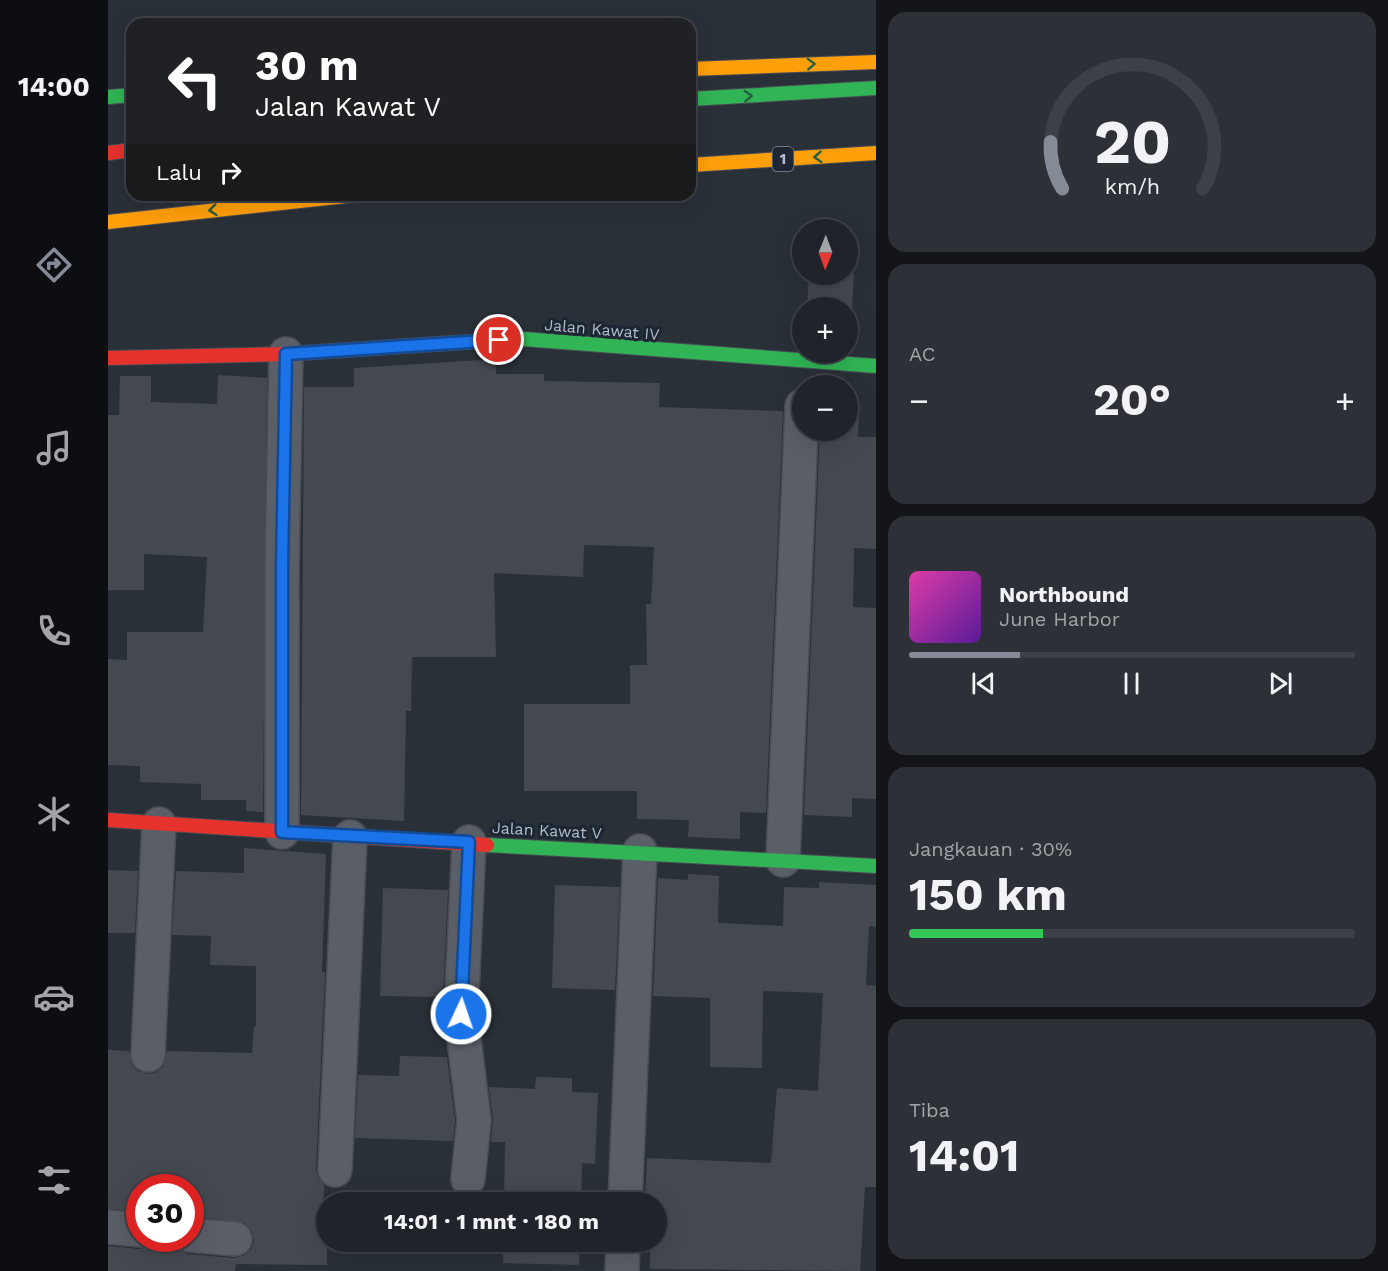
<!DOCTYPE html>
<html lang="id">
<head>
<meta charset="utf-8">
<style>
	:root { --surface:#20242a; --page:#2d3036; --text:#f1f3f6; --muted:#a2a4a8; --line:#3d4147; --accent:#848b96 }
	body { margin:0; font-family:"Work Sans",sans-serif; background:var(--page); color:var(--text); height:100vh; display:flex; flex-direction:column; font-size:22px; white-space:nowrap }
	* { box-sizing:border-box; margin:0 }
	p { font-size:20px; color:var(--muted) }
	.icon { flex:none; width:33px; height:33px; fill:none; stroke:currentColor; stroke-width:2; stroke-linecap:round; stroke-linejoin:round }
	.map { position:relative; flex:1; overflow:hidden }
	.sheet { display:flex; flex-direction:column; gap:12px; padding:12px; background:#121417; width:512px }
	.sheet>* { flex:none }
	.guide { position:absolute; left:18px; top:18px; width:570px; height:183px; border-radius:18px; box-shadow:0 6px 24px #0002,0 0 0 2px var(--line); background:#202124; color:#fff; overflow:hidden }
	.needle { width:39px; rotate:181deg }
	.controls { position:absolute; left:684px; top:219px; display:grid; gap:12px }
	.controls a { display:grid; place-items:center; width:66px; height:66px; border-radius:50%; background:var(--surface); box-shadow:0 6px 24px #0002,0 0 0 2px var(--line); font-size:30px }
	.speed { position:absolute; left:18px; top:1174px; display:flex; gap:12px; font-size:30px; font-weight:700; text-align:center }
	.speed>* { display:grid; place-content:center; width:78px; height:78px; border-radius:50%; background:var(--surface); box-shadow:0 6px 24px #0002,0 0 0 2px var(--line); line-height:1 }
	.speed .limit { border:9px solid #d22; background:#fff; color:#111 }
	.pin { position:absolute; display:grid; place-items:center; width:51px; height:51px; color:#fff; margin:-26px; border:3px solid #fff; border-radius:50%; box-shadow:0 2px 6px #0007 }
	.me { position:absolute; width:66px; margin:-33px; rotate:3deg; stroke-linejoin:round; filter:drop-shadow(0 0 4px #0008) }
	.turn { display:flex; align-items:center; gap:21px; height:126px; padding:0 30px; font-size:27px }
	.turn .icon { width:78px; height:78px; stroke-width:2.5 }
	.turn b { display:block; font-size:42px; line-height:51px }
	.then { display:flex; align-items:center; height:57px; padding:0 30px; background:#0003; gap:12px; font-size:22px }
	.big { font-size:45px; font-weight:700; line-height:1.1 }
	.sheet .tile { flex:1; display:flex; flex-direction:column; justify-content:center; gap:9px; min-width:0; padding:0 21px; border-radius:18px; background:var(--page) }
	.sheet .dial { align-items:center; gap:0 }
	.dial svg { height:156px; overflow:visible; fill:none; stroke:var(--line); stroke-width:7; stroke-linecap:round; text-anchor:middle }
	.dial text { fill:var(--text); stroke:none }
	.song { display:flex; align-items:center; gap:18px }
	.cover { width:72px; height:72px; border-radius:9px; background:linear-gradient(135deg,hsl(320 70% 55%),hsl(270 70% 35%)) }
	.played { height:6px; border-radius:3px; background:linear-gradient(90deg,var(--accent) 25%,var(--line) 25%) }
	.keys { display:flex; justify-content:space-around; direction:ltr }
	.heat { display:flex; justify-content:space-between; align-items:center; font-size:33px; direction:ltr }
	.charge { height:9px; border-radius:4px; background:linear-gradient(90deg,#34c759 30%,var(--line) 0) }
	.trip { position:absolute; left:208px; top:1192px; width:351px; height:60px; border-radius:30px; background:var(--surface); box-shadow:0 6px 24px #0002,0 0 0 2px var(--line); font-weight:700; line-height:60px; text-align:center }
	main { display:flex; flex:1; min-height:0 }
	.tab-bar { display:flex; flex-direction:column; width:108px; justify-content:space-around; align-items:center; background:#0d0e11; color:var(--muted) }
	.tab-bar .icon { width:42px; height:42px }
	.tab-bar .active { color:var(--accent) }
	.tab-bar b { font-size:27px; color:var(--text) }
	.map>svg:first-child { display:block }
</style>
</head>
<body>
<main>
<nav class="tab-bar">
<b>14:00</b>
<svg class="icon active" aria-label="directions" viewBox="0 0 24 24"><path d="M12 3l9 9-9 9-9-9zM9 14v-3h6M13 9l2 2-2 2"/></svg>
<svg class="icon" aria-label="music" viewBox="0 0 24 24"><path d="M9 18V5l10-2v13"/><circle cx="6" cy="18" r="3"/><circle cx="16" cy="16" r="3"/></svg>
<svg class="icon" aria-label="phone" viewBox="0 0 24 24"><path d="M5 4h4l2 5-3 2q2 4 5 5l2-3 5 2v4C11 20 4 13 5 4z"/></svg>
<svg class="icon" aria-label="climate" viewBox="0 0 24 24"><path d="M12 3v18M4 7l16 10M4 17L20 7"/></svg>
<svg class="icon" aria-label="car" viewBox="0 0 24 24"><path d="M5 17H2v-5l4-1 3-4h7l3 4 3 1v5h-3M9 17h6M6 11h13"/><circle cx="7" cy="17" r="2"/><circle cx="17" cy="17" r="2"/></svg>
<svg class="icon" aria-label="filters" viewBox="0 0 24 24"><path d="M4 7h16M4 17h16"/><circle cx="9" cy="7" r="2"/><circle cx="15" cy="17" r="2"/></svg>
</nav>
<div class="map">
<svg width="769" height="1271" viewBox="0 0 769 1271">
	<rect width="100%" height="100%" fill="#2a3038"/>
	<!-- building -->
	<g fill="#444950">
		<path d="M 701,274 L 746,274 L 744,308 L 699,308 Z"/>
		<path d="M 388,359 L 388,374 L 436,374 L 436,381 L 552,383 L 551,407 L 675,411 L 658,813 L 632,812 L 632,839 L 580,837 L 581,820 L 529,819 L 529,791 L 416,791 L 416,704 L 522,704 L 522,665 L 539,665 L 538,604 L 543,604 L 546,547 L 476,545 L 475,577 L 386,573 L 388,657 L 304,657 L 303,711 L 298,711 L 296,821 L 193,815 L 196,387 L 246,387 L 246,368 Z"/>
		<path d="M 110,375 L 159,378 L 155,812 L 138,811 L 138,800 L 93,800 L 93,784 L 32,782 L 32,766 L 0,765 L 0,659 L 19,660 L 19,632 L 95,632 L 99,557 L 36,554 L 36,590 L 0,590 L 0,415 L 11,415 L 12,376 L 43,376 L 43,402 L 109,404 Z"/>
		<path d="M 740,413 L 751,414 L 750,437 L 768,437 L 768,549 L 746,548 L 745,607 L 768,608 L 768,799 L 744,798 L 744,817 L 696,815 L 712,430 L 740,430 Z"/>
		<path d="M 136,848 L 218,854 L 214,972 L 217,972 L 208,1169 L 210,1178 L 216,1185 L 215,1226 L 219,1226 L 219,1265 L 128,1264 L 127,1271 L 0,1271 L 0,1246 L 31,1249 L 40,1247 L 48,1239 L 64,1239 L 71,1250 L 80,1254 L 125,1258 L 135,1256 L 143,1249 L 146,1241 L 144,1232 L 137,1223 L 82,1216 L 82,1188 L 32,1188 L 32,1211 L 0,1209 L 0,1050 L 21,1051 L 24,1064 L 30,1071 L 40,1074 L 48,1072 L 55,1066 L 59,1051 L 144,1053 L 146,1026 L 148,1026 L 148,966 L 102,965 L 103,936 L 64,935 L 68,871 L 136,873 Z"/>
		<path d="M 0,870 L 30,871 L 27,933 L 0,933 Z"/>
		<path d="M 580,874 L 611,876 L 610,923 L 675,926 L 676,887 L 711,888 L 711,882 L 768,885 L 768,927 L 761,926 L 758,985 L 768,986 L 768,1187 L 757,1187 L 752,1271 L 542,1269 L 542,1242 L 549,1242 L 549,1203 L 537,1203 L 539,1158 L 663,1163 L 669,1088 L 710,1091 L 715,993 L 655,991 L 654,1068 L 602,1067 L 602,998 L 545,996 L 550,878 L 580,880 Z"/>
		<path d="M 447,885 L 512,887 L 507,990 L 444,988 Z"/>
		<path d="M 275,888 L 340,890 L 335,997 L 272,996 Z"/>
		<path d="M 292,1056 L 339,1057 L 347,1120 L 345,1141 L 247,1138 L 250,1075 L 291,1076 Z"/>
		<path d="M 428,1077 L 464,1078 L 464,1092 L 490,1093 L 487,1164 L 474,1163 L 473,1203 L 396,1203 L 397,1142 L 383,1142 L 385,1118 L 381,1087 L 427,1089 Z"/>
		<path d="M 395,1242 L 472,1242 L 471,1265 L 395,1263 Z"/>
	</g>
	<g fill="none" stroke-linecap="round" stroke-linejoin="round">
		<!-- street casing -->
		<g stroke="#484c53" stroke-width="36">
			<g id="street">
				<path d="M 174,832 L 174,567 L 178,354"/>
				<path d="M 675,860 L 694,406"/>
				<path d="M 40,1055 L 51,824"/>
				<path d="M 227,1170 L 242,837"/>
				<path d="M 360,1179 L 366,1120 L 353,1014 L 361,842"/>
				<path d="M 517,1203 L 532,851"/>
				<path d="M 0,1227 L 32,1230"/>
				<path d="M 82,1235 L 127,1239"/>
				<path d="M 514,1271 L 515,1242"/>
			</g>
		</g>
		<!-- fast casing -->
		<g stroke="#484c53" stroke-width="16">
			<g id="fast">
				<path d="M 0,97 L 24,95"/>
				<path d="M 582,99 L 769,88"/>
				<path d="M 344,343 L 415,339 L 769,366"/>
				<path d="M 379,845 L 769,866"/>
			</g>
		</g>
		<!-- slow casing -->
		<g stroke="#484c53" stroke-width="16">
			<g id="slow">
				<path d="M 582,69 L 769,62"/>
				<path d="M 582,165 L 769,153"/>
				<path d="M 0,222 L 247,195"/>
			</g>
		</g>
		<!-- jam casing -->
		<g stroke="#484c53" stroke-width="16">
			<g id="jam">
				<path d="M 0,153 L 24,150"/>
				<path d="M 0,358 L 178,354 L 344,343"/>
				<path d="M 0,820 L 379,845"/>
			</g>
		</g>
		<!-- street -->
		<use href="#street" stroke="#5a5e66" stroke-width="33"/>
		<!-- fast -->
		<use href="#fast" stroke="#30b455" stroke-width="14"/>
		<!-- slow -->
		<use href="#slow" stroke="#ff9f0a" stroke-width="14"/>
		<!-- jam -->
		<use href="#jam" stroke="#e5322d" stroke-width="14"/>
	</g>
	<!-- one-way arrows -->
	<defs><path id="oneway-chevron" d="M-2-3.5L2.5 0L-2 3.5" fill="none" stroke-width="1.6" stroke-linecap="round" stroke-linejoin="round" transform="scale(1.5)"/></defs>
	<g stroke="#255f41">
		<use href="#oneway-chevron" transform="translate(703 64) rotate(-2)"/>
		<use href="#oneway-chevron" transform="translate(640 96) rotate(-3)"/>
		<use href="#oneway-chevron" transform="translate(710 157) rotate(176)"/>
		<use href="#oneway-chevron" transform="translate(105 210) rotate(174)"/>
	</g>
	<g fill="none" stroke-linecap="round" stroke-linejoin="round">
		<!-- route casing -->
		<g stroke="#114b97" stroke-width="15">
			<path id="route" d="M 353,1014 L 361,842 L 174,832 L 174,567 L 178,354 L 391,340"/>
		</g>
		<!-- route -->
		<use href="#route" stroke="#1a73e8" stroke-width="10"/>
	</g>
	<g text-anchor="middle" stroke-width="6" stroke-linejoin="round" paint-order="stroke">
		<!-- shield labels -->
		<rect fill="#1d2633" stroke="#878f9c" stroke-width="1.5" x="664.5" y="147" width="21" height="24" rx="4.5"/>
		<g font-size="15" font-weight="bold" fill="#b4bcc9">
			<text x="675" y="164">1</text>
		</g>
		<!-- street labels -->
		<g font-size="16" fill="#b4bcc9" stroke="#1d2633">
			<text transform="translate(494 329) rotate(5)" y="6">Jalan Kawat IV</text>
			<text transform="translate(439 830) rotate(3)" y="6">Jalan Kawat V</text>
		</g>
	</g>
</svg>
<div class="controls">
<a><svg class="needle" viewBox="-14 -14 28 28"><path d="M0-13l5 13h-10z" fill="#e53935"/><path d="M0 13l5-13h-10z" fill="#a2a4a8"/></svg></a>
<a>+</a>
<a>−</a>
</div>
<div class="speed"><div class="limit">30</div></div>
<div class="pin" style="left:391px;top:340px;background:#d93025"><svg class="icon" aria-label="arrive" viewBox="0 0 24 24"><path d="M6 21V4h12l-3 4 3 4H6"/></svg></div>
<svg class="me" style="left:353px;top:1014px" viewBox="-20 -20 40 40"><circle r="17" fill="#1a73e8" stroke="#fff" stroke-width="3"/><path d="M0-11L8 9 0 5-8 9z" fill="#fff"/></svg>
<div class="trip">14:01 · 1 mnt · 180 m</div>
<div class="guide">
<div class="turn"><svg class="icon" aria-label="left" viewBox="0 0 24 24"><path d="M17 20v-9H6M10 6l-5 5 5 5"/></svg><div><b>30 m</b>Jalan Kawat V</div></div>
<div class="then">Lalu<svg class="icon" aria-label="right" viewBox="0 0 24 24"><path d="M7 20v-9h11M14 6l5 5-5 5"/></svg></div>
</div>
</div>
<section class="sheet">
<div class="tile dial"><svg viewBox="0 0 100 80">
<path d="M14 69A42 42 0 1 1 86 69"/>
<path d="M14 69A42 42 0 0 1 8 45" stroke="#848b96"/>
<text x="50" y="56" font-size="32" font-weight="700">20</text>
<text x="50" y="72" font-size="11">km/h</text>
</svg></div>
<div class="tile"><p>AC</p>
<div class="heat"><a>−</a><b class="big">20°</b><a>+</a></div>
</div>
<div class="tile">
<div class="song"><i class="cover"></i><div><b>Northbound</b><p>June Harbor</p></div></div>
<div class="played"></div>
<div class="keys"><svg class="icon" aria-label="previous" viewBox="0 0 24 24"><path d="M18 5L8 12l10 7zM5 5v14"/></svg><svg class="icon" aria-label="pause" viewBox="0 0 24 24"><path d="M8 5v14M16 5v14"/></svg><svg class="icon" aria-label="next" viewBox="0 0 24 24"><path d="M6 5l10 7-10 7zM19 5v14"/></svg></div>
</div>
<div class="tile"><p>Jangkauan · 30%</p><b class="big">150 km</b><div class="charge"></div></div>
<div class="tile"><p>Tiba</p><b class="big">14:01</b></div>
</section>
</main>
</body>
</html>
